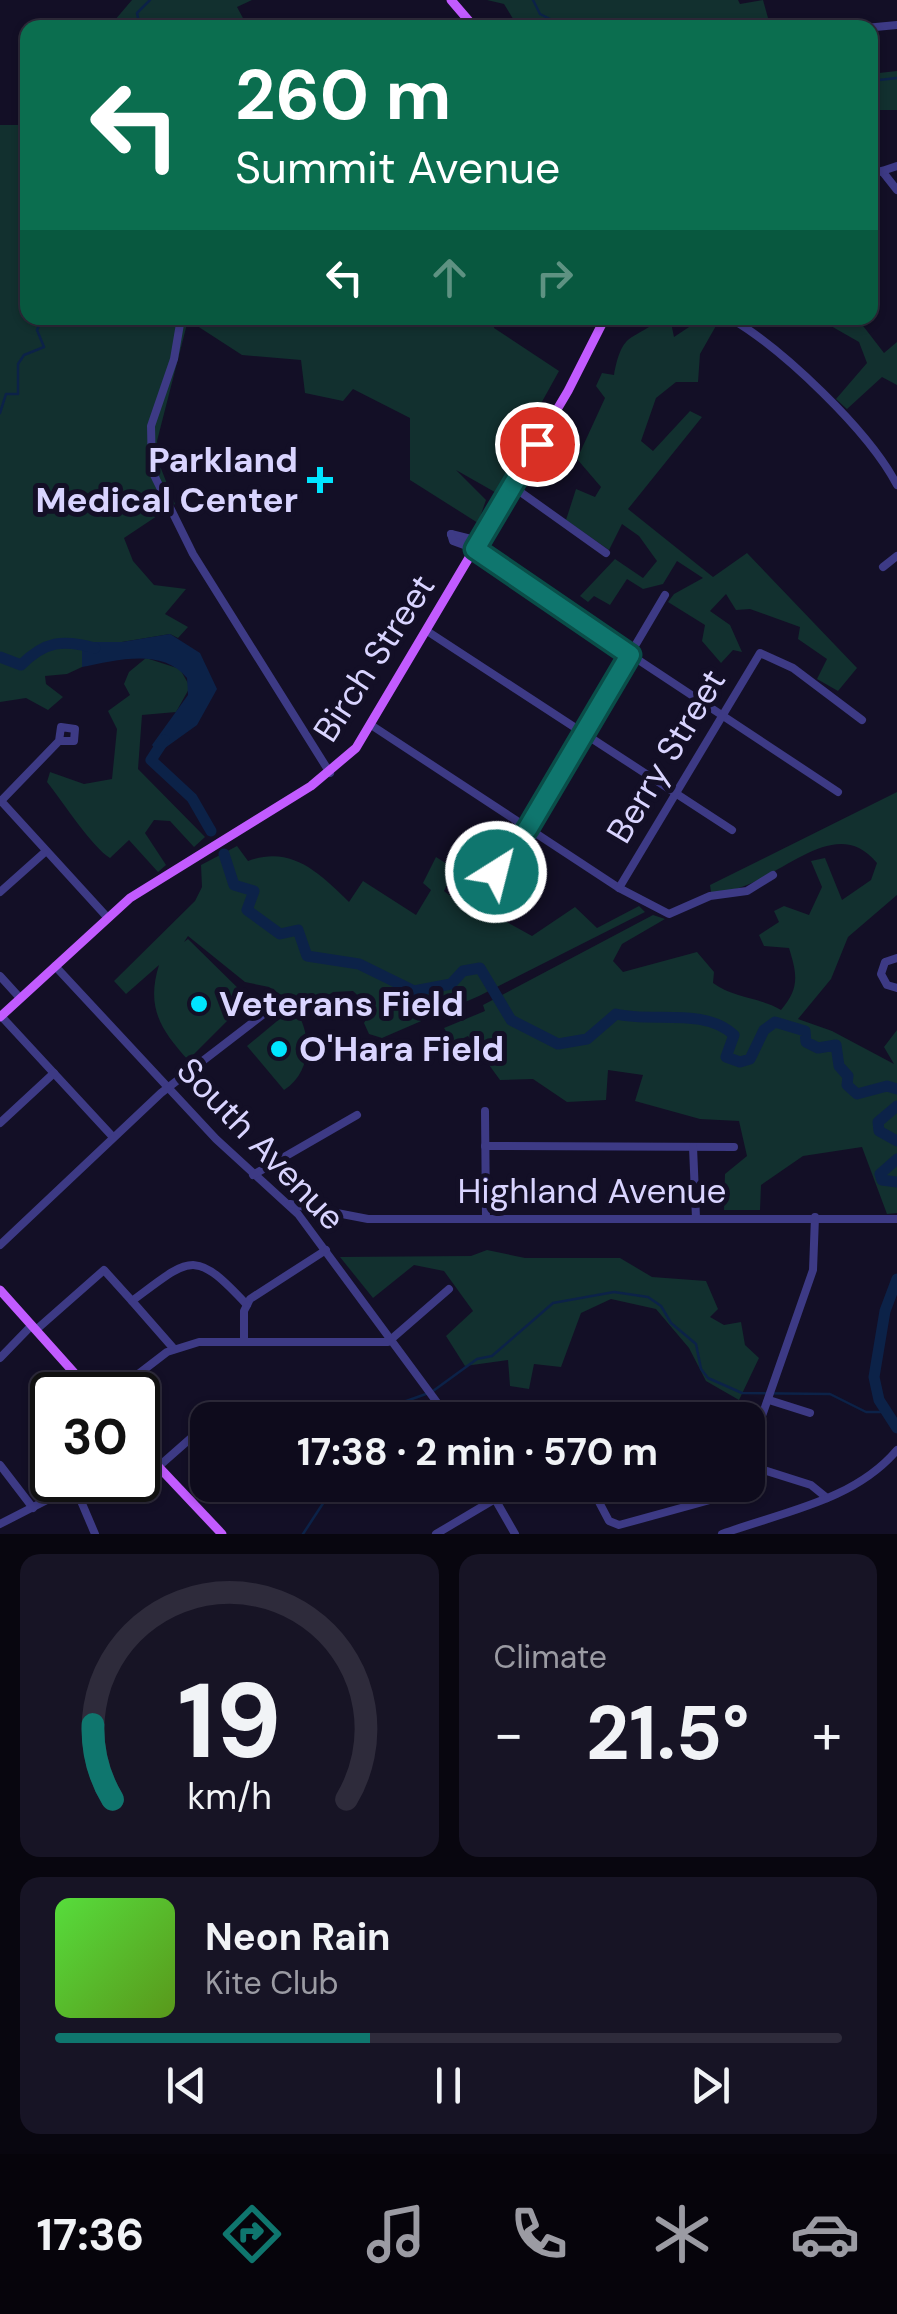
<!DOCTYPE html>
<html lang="en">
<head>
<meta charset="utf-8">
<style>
	:root { --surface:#0e0b1c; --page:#171425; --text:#f1f3f6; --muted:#9b9ba3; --line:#2e2b3b; --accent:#0f766e }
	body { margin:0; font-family:"DM Sans",sans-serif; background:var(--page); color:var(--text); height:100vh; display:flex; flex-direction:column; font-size:38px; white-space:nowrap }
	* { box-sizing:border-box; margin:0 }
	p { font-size:32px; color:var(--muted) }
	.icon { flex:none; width:55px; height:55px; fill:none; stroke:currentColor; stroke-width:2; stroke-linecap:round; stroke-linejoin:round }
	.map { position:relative; height:1534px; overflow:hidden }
	.drawer { display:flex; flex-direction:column; gap:20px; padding:20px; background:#08060f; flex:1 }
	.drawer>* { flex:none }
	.hud { position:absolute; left:20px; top:20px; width:858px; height:305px; border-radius:20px; box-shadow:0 2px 8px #0004,0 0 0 2px var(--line); background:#0b6e4f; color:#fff; overflow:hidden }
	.speed { position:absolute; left:30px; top:1372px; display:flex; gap:20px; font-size:50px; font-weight:700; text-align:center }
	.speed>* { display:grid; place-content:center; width:130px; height:130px; border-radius:50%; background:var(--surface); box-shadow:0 2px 8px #0004,0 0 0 2px var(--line); line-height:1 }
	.speed .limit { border:5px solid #111; border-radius:15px; background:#fff; color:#111 }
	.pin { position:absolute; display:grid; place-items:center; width:85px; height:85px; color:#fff; margin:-42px; border:5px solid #fff; border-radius:50%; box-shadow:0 2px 10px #0007 }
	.me { position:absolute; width:110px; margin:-55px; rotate:36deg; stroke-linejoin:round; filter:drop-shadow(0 0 8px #0008) }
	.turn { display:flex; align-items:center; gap:35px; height:210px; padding:0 50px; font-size:45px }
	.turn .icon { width:130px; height:130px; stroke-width:2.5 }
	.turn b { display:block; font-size:70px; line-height:85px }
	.lanes { display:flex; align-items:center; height:95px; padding:0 50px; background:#0003; justify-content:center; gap:50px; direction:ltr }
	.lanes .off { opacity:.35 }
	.big { font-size:75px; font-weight:700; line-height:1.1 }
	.drawer .tile { flex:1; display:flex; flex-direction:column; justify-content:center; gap:15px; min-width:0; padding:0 35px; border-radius:20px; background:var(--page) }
	.drawer .dial { align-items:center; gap:0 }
	.dial svg { height:260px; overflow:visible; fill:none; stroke:var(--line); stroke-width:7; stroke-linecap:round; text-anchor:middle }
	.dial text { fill:var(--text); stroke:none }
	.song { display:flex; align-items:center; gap:30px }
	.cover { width:120px; height:120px; border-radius:15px; background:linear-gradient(135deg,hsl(110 70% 55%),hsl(90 70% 35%)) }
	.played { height:10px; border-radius:5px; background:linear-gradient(90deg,var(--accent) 40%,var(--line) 40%) }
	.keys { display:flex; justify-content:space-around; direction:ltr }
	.heat { display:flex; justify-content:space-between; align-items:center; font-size:55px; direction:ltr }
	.drawer .tiles { flex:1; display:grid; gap:20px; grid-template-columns:1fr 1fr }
	.tile:last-child { grid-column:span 2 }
	.trip { position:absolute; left:190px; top:1402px; width:575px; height:100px; border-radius:20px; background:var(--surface); box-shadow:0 2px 8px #0004,0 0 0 2px var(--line); font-weight:700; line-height:100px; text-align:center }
	.menu { display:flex; height:160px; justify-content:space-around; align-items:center; background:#06040b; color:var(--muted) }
	.menu .icon { width:70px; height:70px }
	.menu .selected { color:var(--accent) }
	.menu b { font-size:45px; color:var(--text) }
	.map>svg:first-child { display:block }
</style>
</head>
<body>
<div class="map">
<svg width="897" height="1534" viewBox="0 0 897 1534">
	<rect width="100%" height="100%" fill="#130f26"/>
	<!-- green -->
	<g fill="#12302f">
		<path d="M 132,0 L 252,0 L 237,7 L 244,20 L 235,27 L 109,27 Z"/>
		<path d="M 487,0 L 738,0 L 740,4 L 763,0 L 768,18 L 748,28 L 518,27 L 504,4 Z"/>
		<path d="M 897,71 L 897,110 L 870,110 L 870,74 Z"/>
		<path d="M 0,125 L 27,125 L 28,318 L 494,318 L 494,328 L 559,371 L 528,427 L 536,433 L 500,495 L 456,470 L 486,500 L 478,523 L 410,480 L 410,418 L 353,389 L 343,401 L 305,393 L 301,360 L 242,355 L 188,320 L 157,441 L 160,466 L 175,504 L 124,538 L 133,561 L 154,585 L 186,589 L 165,614 L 188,627 L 178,638 L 170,634 L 122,642 L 82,642 L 82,667 L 67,674 L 45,676 L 46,684 L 63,697 L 48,710 L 26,698 L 0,702 Z"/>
		<path d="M 660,318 L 670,318 L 674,337 L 689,327 L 689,318 L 706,318 L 717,324 L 700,354 L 698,382 L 676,382 L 656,398 L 641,441 L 653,451 L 690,411 L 702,417 L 628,509 L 713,577 L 747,553 L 857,668 L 838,691 L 817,679 L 827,659 L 798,639 L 800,627 L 750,609 L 736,610 L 726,594 L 710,611 L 730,625 L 742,652 L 733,650 L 721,663 L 702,641 L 705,625 L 668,602 L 674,594 L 703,578 L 677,561 L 663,584 L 643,589 L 627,579 L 610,605 L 594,596 L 588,602 L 580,596 L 615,559 L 643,578 L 657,561 L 639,536 L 622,524 L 609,550 L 566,520 L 576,489 L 595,497 L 601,487 L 577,459 L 605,398 L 596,386 L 602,373 L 614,375 C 623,328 633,343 660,318 Z"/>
		<path d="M 817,318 L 857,318 L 884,353 L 897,342 L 897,385 L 882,377 L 847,409 L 836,399 L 867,363 L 859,342 Z"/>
		<path d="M 146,658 L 180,669 L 190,687 L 176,712 L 142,715 L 138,769 L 205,837 L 194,847 L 170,821 L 154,820 L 145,833 L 166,865 L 158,872 L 129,840 L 110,858 C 92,847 63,802 47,782 L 50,772 L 84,784 L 112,779 L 117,729 L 108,711 L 130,695 L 124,684 L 129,672 Z"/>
		<path d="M 897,792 L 897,895 L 848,937 L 831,979 L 798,1019 L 832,1031 L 894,1064 L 884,1047 L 897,1030 L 897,1213 L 887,1214 L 862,1147 L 803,1156 L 761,1185 L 760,1210 L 724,1210 L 725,1174 L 747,1156 L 739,1121 L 700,1119 L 635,1101 L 643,1075 L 608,1070 L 606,1100 L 567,1102 L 533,1079 L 500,1080 L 468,1036 L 453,1043 L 444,1028 L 485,1011 L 483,1005 L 653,915 L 665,919 L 622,944 L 613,961 L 623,972 L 697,952 L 714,972 L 713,983 C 733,998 759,997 781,1010 C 800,988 797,974 789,948 L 764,946 L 759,935 L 779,922 L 774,911 L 784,906 L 809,915 L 822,887 L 811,861 L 825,858 L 842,900 L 871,880 L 877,863 C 830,806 771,896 711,892 L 710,885 Z"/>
		<path d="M 237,846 L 248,861 C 292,845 319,873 349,902 L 363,881 L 416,915 L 431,890 L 423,883 L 436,857 L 455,869 L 444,891 L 464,907 L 479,891 L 487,898 L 480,917 L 487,922 L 496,916 L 532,936 L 575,907 L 597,928 L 639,906 L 645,912 L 479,996 L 382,1038 L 369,1034 L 364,1023 L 372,1009 L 353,991 L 333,992 L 305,1010 L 269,987 L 245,982 L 188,936 L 184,942 L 188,939 L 249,999 L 188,1060 C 160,1029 146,1007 159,965 L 126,994 L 114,981 L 195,901 L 202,887 L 201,865 Z"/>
		<path d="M 294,1007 C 312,1033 313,1071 284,1090 L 247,1046 Z"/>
		<path d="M 487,1250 L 525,1258 L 620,1258 L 652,1277 L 706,1281 L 718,1309 L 710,1317 L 724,1325 L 741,1322 L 745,1345 L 759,1358 L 739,1400 L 706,1381 L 689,1348 L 656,1309 L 611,1299 L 581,1313 L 561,1367 L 534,1364 L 529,1389 L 510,1386 L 508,1360 L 465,1366 L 446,1336 L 473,1311 L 444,1271 L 414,1265 L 373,1298 L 340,1257 L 471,1256 Z"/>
	</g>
	<!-- water -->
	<path fill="#0c2248" d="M 170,634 L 200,653 L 217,689 L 197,725 L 158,753 L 152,745 L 188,695 L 187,678 C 161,647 116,661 82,667 L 82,642 L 122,642 Z"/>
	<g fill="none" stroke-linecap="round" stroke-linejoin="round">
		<!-- stream -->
		<g stroke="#0c2248" stroke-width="2.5">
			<path d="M 533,0 L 540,14 L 568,28"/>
			<path d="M 140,28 L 137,13 L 150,0"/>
			<path d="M 870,81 L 897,78"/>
			<path d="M 54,318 L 68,325 L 75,318"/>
			<path d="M 0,413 L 6,394 L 18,394 L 18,364 L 24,355 L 44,347 L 37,330 L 43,318"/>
			<path d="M 433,1391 L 477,1359 L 492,1356 L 553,1303 L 614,1292 L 648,1297 L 661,1306 L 671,1323 L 696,1344 L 701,1369 L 708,1378 L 742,1393 L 830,1394 L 866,1412 L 886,1412"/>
			<path d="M 381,1420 L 395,1405 L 426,1394"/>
			<path d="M 303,1534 L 335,1485"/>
		</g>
		<!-- river -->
		<g stroke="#0c2248" stroke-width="11">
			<path d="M 0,657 L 21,665 C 45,641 63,639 95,648"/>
			<path d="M 164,740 L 151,760 L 192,798 L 211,831"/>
			<path d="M 224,854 L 234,885 L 254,891 L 247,910 L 280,934 L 298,930 L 307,956 L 359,964 L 414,991 L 451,984 L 463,971 L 480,968 L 511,1020 L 558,1044 L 587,1039 L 616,1014 C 652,1023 704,1007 734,1035 L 726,1057 L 740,1062 L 750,1059 L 764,1030 L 775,1022 L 805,1031 L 806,1042 L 818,1048 L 836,1045 L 839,1066 L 848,1076 L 847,1085 L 857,1094 L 887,1086 L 897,1089"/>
			<path d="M 897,1106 L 878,1122 L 879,1131 L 897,1141"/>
			<path d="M 897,1159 L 880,1174 L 882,1180 L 897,1182"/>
			<path d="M 897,1279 L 885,1311 L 874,1377 L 879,1400 L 897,1428"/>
		</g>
		<!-- minor -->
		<g stroke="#3d3a85" stroke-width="8">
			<path d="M 460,28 L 469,21"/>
			<path d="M 865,28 L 897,25"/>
			<path d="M 882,171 L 897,190"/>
			<path d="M 870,175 L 897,166"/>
			<path d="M 181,318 L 174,359 L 151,426 L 152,471 L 193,554 L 330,773"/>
			<path d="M 730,318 C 783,349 869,431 897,485"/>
			<path d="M 512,486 L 606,553"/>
			<path d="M 451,534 L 471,539 L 475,549 L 525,585 L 838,792"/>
			<path d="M 451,534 L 453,541 L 475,549"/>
			<path d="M 883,567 L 897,556"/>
			<path d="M 427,631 L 732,830"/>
			<path d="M 371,725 L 619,888 L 669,914 L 710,896 L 747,891 L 773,875"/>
			<path d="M 59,741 L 61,727 L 75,729 L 74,741 L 59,741 L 1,801 L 107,917"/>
			<path d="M 495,872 L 528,827 L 665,595"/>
			<path d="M 619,888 L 760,653 L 793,668 L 862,720"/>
			<path d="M 0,892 L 45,852"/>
			<path d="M 897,958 L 885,962 L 881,974 L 887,985 L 897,988"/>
			<path d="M 55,966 L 216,1139 L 298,1214 L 450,1420"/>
			<path d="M 0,976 L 20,998"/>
			<path d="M 1,1016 L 112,1136"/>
			<path d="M 485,1111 L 486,1218"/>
			<path d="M 0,1123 L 54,1073"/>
			<path d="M 485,1146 L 734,1147"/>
			<path d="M 693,1147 L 696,1218"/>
			<path d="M 253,1175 L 357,1115"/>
			<path d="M 290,1204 L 368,1219 L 897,1219"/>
			<path d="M 0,1245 L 161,1093 L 278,1003"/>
			<path d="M 37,1329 L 104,1270 L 132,1301"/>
			<path d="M 244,1341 L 244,1311 L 250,1299 L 326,1250"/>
			<path d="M 174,1349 L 132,1301 C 191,1257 194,1248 247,1305"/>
			<path d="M 0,1358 L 32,1325"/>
			<path d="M 111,1395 L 167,1352 L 199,1342 L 388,1342 L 449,1289"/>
			<path d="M 769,1400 L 810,1413"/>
			<path d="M 444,1409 L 594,1420"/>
			<path d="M 211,1420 L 219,1414"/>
			<path d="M 748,1456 L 813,1270 L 815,1217"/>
			<path d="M 0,1465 L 33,1508"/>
			<path d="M 748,1465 L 811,1485 L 827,1498"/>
			<path d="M 158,1467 L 208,1423"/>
			<path d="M 487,1485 L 515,1534"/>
			<path d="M 590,1485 L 609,1521 L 619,1525 L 739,1492 L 746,1485"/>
			<path d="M 75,1487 L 95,1534"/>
			<path d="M 382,1496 L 398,1485"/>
			<path d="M 0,1524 L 86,1480"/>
			<path d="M 436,1534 L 495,1499"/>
			<path d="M 722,1534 C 782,1512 854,1501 897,1450"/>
		</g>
		<!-- major -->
		<g stroke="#c25bff" stroke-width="9">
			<path d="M 451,0 L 475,28"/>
			<path d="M 0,1017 L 130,898 L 311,786 L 356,748 L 568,391 L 605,318"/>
			<path d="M 0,1290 L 94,1395"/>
			<path d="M 138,1445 L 222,1534"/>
		</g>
	</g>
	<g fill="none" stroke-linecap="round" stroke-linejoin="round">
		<!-- route casing -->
		<g stroke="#0a4d48" stroke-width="25">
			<path id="route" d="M 496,872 L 528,828 L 630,655 L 475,549 L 537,444"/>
		</g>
		<!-- route -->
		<use href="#route" stroke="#0f766e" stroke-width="18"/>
	</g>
	<!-- markers -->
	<g fill="#00e5ff" stroke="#130f26" stroke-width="4">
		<path d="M315 465h10v10h10v10h-10v10h-10v-10h-10v-10h10z"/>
		<circle cx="199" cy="1004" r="10"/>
		<circle cx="279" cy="1049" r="10"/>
	</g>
	<g text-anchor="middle" stroke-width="10" stroke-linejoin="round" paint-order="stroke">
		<!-- poi labels -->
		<g font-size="35" font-weight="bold" fill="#d9d4ff" stroke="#130f26" text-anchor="start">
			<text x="298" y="472" text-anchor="end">Parkland<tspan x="298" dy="40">Medical Center</tspan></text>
			<text x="219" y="1016">Veterans Field</text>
			<text x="299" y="1061">O'Hara Field</text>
		</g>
		<!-- street labels -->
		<g font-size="35" fill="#d9d4ff" stroke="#130f26">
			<text transform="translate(374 658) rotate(-57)" y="12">Birch Street</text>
			<text transform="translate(666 756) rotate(-59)" y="12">Berry Street</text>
			<text transform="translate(261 1144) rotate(46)" y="12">South Avenue</text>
			<text x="592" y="1203">Highland Avenue</text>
		</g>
	</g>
</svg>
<div class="speed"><div class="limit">30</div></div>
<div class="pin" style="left:537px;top:444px;background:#d93025"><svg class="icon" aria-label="arrive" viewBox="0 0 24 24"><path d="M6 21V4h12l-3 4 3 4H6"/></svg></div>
<svg class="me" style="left:496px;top:872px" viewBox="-20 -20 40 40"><circle r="17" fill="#0f766e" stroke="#fff" stroke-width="3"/><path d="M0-11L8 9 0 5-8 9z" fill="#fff"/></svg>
<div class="trip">17:38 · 2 min · 570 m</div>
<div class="hud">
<div class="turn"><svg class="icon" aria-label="left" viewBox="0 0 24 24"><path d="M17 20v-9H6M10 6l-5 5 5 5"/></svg><div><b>260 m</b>Summit Avenue</div></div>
<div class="lanes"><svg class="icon" aria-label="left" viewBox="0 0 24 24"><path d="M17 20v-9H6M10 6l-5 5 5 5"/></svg><svg class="icon off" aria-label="ahead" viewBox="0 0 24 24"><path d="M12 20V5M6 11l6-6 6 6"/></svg><svg class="icon off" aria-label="right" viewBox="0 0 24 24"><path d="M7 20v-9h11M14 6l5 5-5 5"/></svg></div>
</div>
</div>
<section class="drawer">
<div class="tiles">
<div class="tile dial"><svg viewBox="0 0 100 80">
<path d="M14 69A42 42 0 1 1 86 69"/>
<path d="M14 69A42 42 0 0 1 8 46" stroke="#0f766e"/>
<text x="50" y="56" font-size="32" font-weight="700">19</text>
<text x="50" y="72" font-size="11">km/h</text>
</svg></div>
<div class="tile"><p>Climate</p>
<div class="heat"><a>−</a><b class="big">21.5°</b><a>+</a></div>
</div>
<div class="tile">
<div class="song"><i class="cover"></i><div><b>Neon Rain</b><p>Kite Club</p></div></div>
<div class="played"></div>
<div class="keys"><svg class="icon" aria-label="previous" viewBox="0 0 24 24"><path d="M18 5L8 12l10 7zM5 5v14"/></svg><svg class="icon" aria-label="pause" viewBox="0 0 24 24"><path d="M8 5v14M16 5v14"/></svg><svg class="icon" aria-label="next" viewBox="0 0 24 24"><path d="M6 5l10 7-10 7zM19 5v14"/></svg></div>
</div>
</div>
</section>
<nav class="menu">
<b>17:36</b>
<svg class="icon selected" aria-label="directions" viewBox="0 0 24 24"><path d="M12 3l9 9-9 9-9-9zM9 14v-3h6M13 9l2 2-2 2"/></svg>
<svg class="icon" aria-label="music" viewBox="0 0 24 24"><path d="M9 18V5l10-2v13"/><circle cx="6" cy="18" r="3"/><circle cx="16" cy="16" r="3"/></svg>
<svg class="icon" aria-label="phone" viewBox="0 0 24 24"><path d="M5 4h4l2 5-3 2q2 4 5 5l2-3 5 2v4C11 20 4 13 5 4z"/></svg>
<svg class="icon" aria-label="climate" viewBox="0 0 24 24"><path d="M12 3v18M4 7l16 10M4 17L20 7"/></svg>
<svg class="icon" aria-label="car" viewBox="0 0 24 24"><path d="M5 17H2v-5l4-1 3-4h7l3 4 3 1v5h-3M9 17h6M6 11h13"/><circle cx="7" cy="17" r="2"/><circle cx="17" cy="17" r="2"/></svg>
</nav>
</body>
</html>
